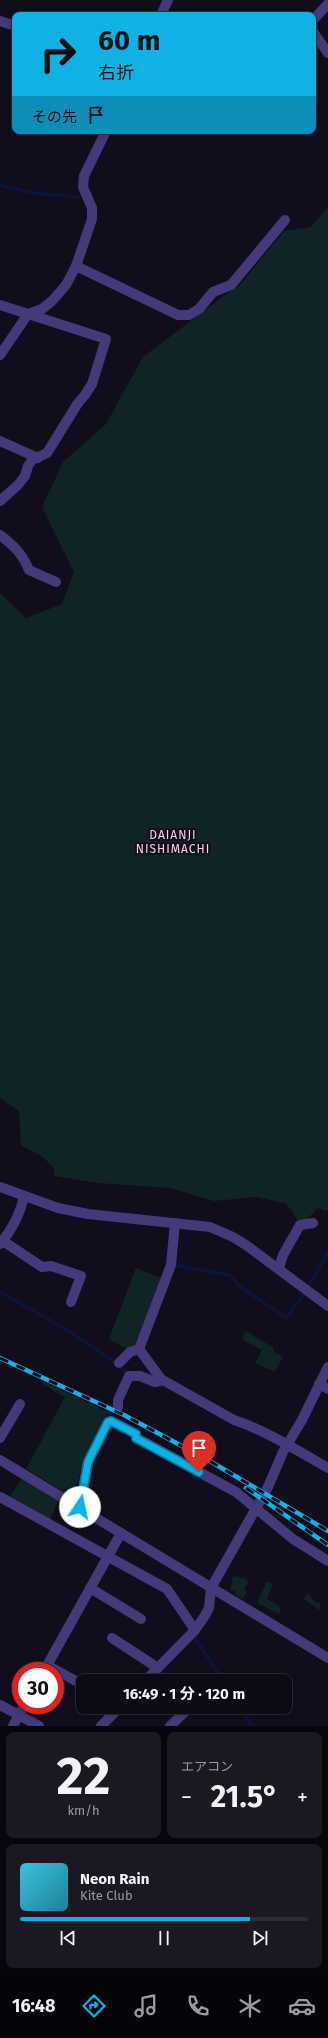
<!DOCTYPE html>
<html lang="ja">
<head>
<meta charset="utf-8">
<style>
	:root { --surface:#0e0a15; --page:#1c1822; --text:#f1f3f6; --muted:#9b9aa0; --line:#2e2b34; --accent:#0eb2e5 }
	body { margin:0; font-family:"Fira Sans","Noto Sans JP",sans-serif; background:var(--page); color:var(--text); height:100vh; display:flex; flex-direction:column; font-size:15px; white-space:nowrap }
	* { box-sizing:border-box; margin:0 }
	p { font-size:13px; color:var(--muted) }
	.icon { flex:none; width:22px; height:22px; fill:none; stroke:currentColor; stroke-width:2; stroke-linecap:round; stroke-linejoin:round }
	.map { position:relative; height:1726px; overflow:hidden }
	.panel { display:flex; flex-direction:column; gap:6px; padding:6px; background:#08060c; flex:1 }
	.panel>* { flex:none }
	.top-card { position:absolute; left:12px; top:12px; width:304px; height:122px; border-radius:8px; box-shadow:0 2px 6px #0003,0 0 0 1px var(--line); background:#0eb2e5; color:#111; overflow:hidden }
	.speed { position:absolute; left:12px; top:1662px; display:flex; gap:8px; font-size:20px; font-weight:700; text-align:center }
	.speed>* { display:grid; place-content:center; width:52px; height:52px; border-radius:50%; background:var(--surface); box-shadow:0 2px 6px #0003,0 0 0 1px var(--line); line-height:1 }
	.speed .limit { border:6px solid #d22; background:#fff; color:#111 }
	.pin { position:absolute; display:grid; place-items:center; width:34px; height:34px; color:#fff; margin:-41px -17px; border-radius:50% 50% 50% 0; rotate:-45deg; box-shadow:0 0 4px #0007 }
	.pin .icon { rotate:45deg }
	.me { position:absolute; width:44px; margin:-22px; rotate:11deg; stroke-linejoin:round; filter:drop-shadow(0 0 3px #0008) }
	.turn { display:flex; align-items:center; gap:14px; height:84px; padding:0 20px; font-size:18px }
	.turn .icon { width:52px; height:52px; stroke-width:2.5 }
	.turn b { display:block; font-size:28px; line-height:34px }
	.then { display:flex; align-items:center; height:38px; padding:0 20px; background:#0003; gap:8px; font-size:15px }
	.big { font-size:30px; font-weight:700; line-height:1.1 }
	.panel .card { flex:1; display:flex; flex-direction:column; justify-content:center; gap:6px; min-width:0; padding:0 14px; border-radius:8px; background:var(--page) }
	.panel .dial { align-items:center; gap:0 }
	.dial b { font-size:52px; line-height:1 }
	.song { display:flex; align-items:center; gap:12px }
	.cover { width:48px; height:48px; border-radius:6px; background:linear-gradient(135deg,hsl(190 70% 55%),hsl(190 70% 35%)) }
	.played { height:4px; border-radius:2px; background:linear-gradient(90deg,var(--accent) 80%,var(--line) 80%) }
	.keys { display:flex; justify-content:space-around; direction:ltr }
	.heat { display:flex; justify-content:space-between; align-items:center; font-size:22px; direction:ltr }
	.panel .tiles { flex:1; display:grid; gap:6px; grid-template-columns:1fr 1fr }
	.card:last-child { grid-column:span 2 }
	.trip { position:absolute; left:76px; top:1674px; width:216px; height:40px; border-radius:8px; background:var(--surface); box-shadow:0 2px 6px #0003,0 0 0 1px var(--line); font-weight:700; line-height:40px; text-align:center }
	.menu { display:flex; height:64px; justify-content:space-around; align-items:center; background:#060408; color:var(--muted) }
	.menu .icon { width:28px; height:28px }
	.menu .on { color:var(--accent) }
	.menu b { font-size:18px; color:var(--text) }
	.map>svg:first-child { display:block }
</style>
</head>
<body>
<div class="map">
<svg width="328" height="1726" viewBox="0 0 328 1726">
	<rect width="100%" height="100%" fill="#120d1c"/>
	<!-- green -->
	<g fill="#102426">
		<path d="M 328,207 L 328,1209 L 326,1211 L 318,1208 L 305,1221 L 297,1220 L 293,1212 L 285,1203 L 256,1197 L 214,1201 L 170,1188 L 98,1183 L 54,1176 L 54,1168 L 43,1157 L 21,1145 L 19,1111 L 0,1098 L 0,593 L 26,618 L 62,604 L 74,572 L 42,507 L 63,462 L 106,424 L 143,357 L 221,298 L 239,286 L 284,231 L 311,227 Z"/>
		<path d="M 136,1268 L 161,1278 L 141,1331 L 134,1345 L 127,1349 L 109,1339 Z"/>
		<path d="M 246,1331 L 274,1348 L 273,1351 L 283,1357 L 275,1372 L 255,1363 L 262,1350 L 242,1339 Z"/>
		<path d="M 44,1381 L 107,1412 L 83,1462 L 73,1497 L 26,1469 L 65,1397 L 42,1384 Z"/>
		<path d="M 22,1478 L 58,1501 L 49,1522 L 9,1498 Z"/>
		<path d="M 233,1576 L 247,1579 L 248,1583 L 244,1589 L 247,1593 L 243,1598 L 237,1596 L 235,1591 L 230,1590 Z"/>
		<path d="M 267,1581 L 273,1584 L 267,1599 L 278,1605 L 281,1610 L 279,1614 L 257,1603 Z"/>
		<path d="M 308,1593 L 315,1602 L 321,1604 L 319,1610 L 304,1599 Z"/>
	</g>
	<g fill="none" stroke-linecap="round" stroke-linejoin="round">
		<!-- stream -->
		<g stroke="#0b1537" stroke-width="3.5">
			<path d="M 0,185 L 34,193 L 78,197"/>
			<path d="M 174,1265 L 230,1275 L 238,1285 L 286,1318 L 306,1291"/>
			<path d="M 309,1286 L 328,1252"/>
			<path d="M 0,1292 C 44,1317 89,1340 127,1373 L 126,1375"/>
			<path d="M 105,1420 L 115,1401"/>
			<path d="M 65,1531 L 81,1477"/>
			<path d="M 192,1634 L 224,1681"/>
			<path d="M 241,1707 L 252,1726"/>
		</g>
		<!-- street -->
		<g stroke="#453a79" stroke-width="10">
			<path d="M 161,15 L 168,0"/>
			<path d="M 313,20 L 328,4"/>
			<path d="M 0,21 L 15,26"/>
			<path d="M 313,32 L 328,53"/>
			<path d="M 76,266 L 178,315 L 189,315 L 199,309 L 213,292 L 231,285 L 285,220"/>
			<path d="M 0,305 L 106,339 L 92,384 L 85,395 L 78,403 L 47,453 L 32,460 L 28,466 L 25,476 L 18,485 L 0,501"/>
			<path d="M 0,355 L 28,314 L 42,309 L 52,301 L 66,285 L 76,266 L 92,219 L 92,208 L 83,187 L 84,176 L 106,131"/>
			<path d="M 0,441 L 38,458"/>
			<path d="M 0,535 C 14,546 22,553 29,570 L 56,582"/>
			<path d="M 0,1187 L 58,1208 L 88,1214 L 210,1227 L 233,1237 L 246,1245 L 328,1306"/>
			<path d="M 175,1223 L 171,1265 L 139,1349 L 161,1379 L 234,1420 C 265,1430 300,1452 328,1468"/>
			<path d="M 3,1241 L 42,1267 L 51,1266 L 81,1276 L 71,1302"/>
			<path d="M 0,1244 C 11,1231 20,1214 24,1197"/>
			<path d="M 279,1268 L 283,1255 L 300,1225 L 313,1223"/>
			<path d="M 119,1363 L 130,1352 L 139,1349"/>
			<path d="M 319,1384 L 328,1389"/>
			<path d="M 118,1407 L 118,1400 L 129,1376 L 140,1376 L 155,1382 L 160,1381 L 161,1379"/>
			<path d="M 0,1438 L 20,1404"/>
			<path d="M 0,1460 L 328,1658"/>
			<path d="M 0,1497 L 167,1589 L 195,1630"/>
			<path d="M 80,1507 L 88,1462 L 108,1422 L 111,1421 L 136,1434 L 136,1438 L 236,1492 L 293,1539 L 328,1561"/>
			<path d="M 90,1588 L 141,1619"/>
			<path d="M 112,1638 L 158,1668"/>
			<path d="M 47,1665 L 83,1685"/>
			<path d="M 44,1671 L 121,1533"/>
			<path d="M 145,1681 L 195,1630 L 204,1617 L 209,1608 L 211,1588 L 268,1487 L 283,1452 L 302,1420 L 328,1367"/>
			<path d="M 0,1705 L 39,1726"/>
			<path d="M 13,1726 L 24,1705"/>
			<path d="M 101,1726 L 120,1707"/>
			<path d="M 170,1726 L 190,1707"/>
		</g>
		<!-- rail casing -->
		<g stroke="#0eb2e5" stroke-width="4.5">
			<g id="rail">
				<path d="M 0,1358 L 124,1415 L 208,1460 L 328,1531"/>
				<path d="M 246,1488 L 328,1545"/>
			</g>
		</g>
		<!-- rail -->
		<use href="#rail" stroke="#120d1c" stroke-width="3" stroke-dasharray="9" stroke-linecap="butt"/>
	</g>
	<g fill="none" stroke-linecap="round" stroke-linejoin="round">
		<!-- route casing -->
		<g stroke="#097495" stroke-width="10">
			<path id="route" d="M 80,1507 L 88,1462 L 108,1422 L 111,1421 L 136,1434 L 136,1438 L 199,1472"/>
		</g>
		<!-- route -->
		<use href="#route" stroke="#0eb2e5" stroke-width="7"/>
	</g>
	<g text-anchor="middle" stroke-width="4" stroke-linejoin="round" paint-order="stroke">
		<!-- neighbourhood labels -->
		<g font-size="12" letter-spacing="1" fill="#fccde4" stroke="#120d1c">
			<text x="173" y="839">DAIANJI<tspan x="173" dy="14">NISHIMACHI</tspan></text>
		</g>
	</g>
</svg>
<div class="speed"><div class="limit">30</div></div>
<div class="pin" style="left:199px;top:1472px;background:#d93025"><svg class="icon" aria-label="arrive" viewBox="0 0 24 24"><path d="M6 21V4h12l-3 4 3 4H6"/></svg></div>
<svg class="me" style="left:80px;top:1507px" viewBox="-20 -20 40 40"><circle r="19" fill="#fff"/><path d="M0-13L10 11 0 6-10 11z" fill="#0eb2e5"/></svg>
<div class="trip">16:49 · 1 分 · 120 m</div>
<div class="top-card">
<div class="turn"><svg class="icon" aria-label="right" viewBox="0 0 24 24"><path d="M7 20v-9h11M14 6l5 5-5 5"/></svg><div><b>60 m</b>右折</div></div>
<div class="then">その先<svg class="icon" aria-label="arrive" viewBox="0 0 24 24"><path d="M6 21V4h12l-3 4 3 4H6"/></svg></div>
</div>
</div>
<section class="panel">
<div class="tiles">
<div class="card dial"><b>22</b><p>km/h</p></div>
<div class="card"><p>エアコン</p>
<div class="heat"><a>−</a><b class="big">21.5°</b><a>+</a></div>
</div>
<div class="card">
<div class="song"><i class="cover"></i><div><b>Neon Rain</b><p>Kite Club</p></div></div>
<div class="played"></div>
<div class="keys"><svg class="icon" aria-label="previous" viewBox="0 0 24 24"><path d="M18 5L8 12l10 7zM5 5v14"/></svg><svg class="icon" aria-label="pause" viewBox="0 0 24 24"><path d="M8 5v14M16 5v14"/></svg><svg class="icon" aria-label="next" viewBox="0 0 24 24"><path d="M6 5l10 7-10 7zM19 5v14"/></svg></div>
</div>
</div>
</section>
<nav class="menu">
<b>16:48</b>
<svg class="icon on" aria-label="directions" viewBox="0 0 24 24"><path d="M12 3l9 9-9 9-9-9zM9 14v-3h6M13 9l2 2-2 2"/></svg>
<svg class="icon" aria-label="music" viewBox="0 0 24 24"><path d="M9 18V5l10-2v13"/><circle cx="6" cy="18" r="3"/><circle cx="16" cy="16" r="3"/></svg>
<svg class="icon" aria-label="phone" viewBox="0 0 24 24"><path d="M5 4h4l2 5-3 2q2 4 5 5l2-3 5 2v4C11 20 4 13 5 4z"/></svg>
<svg class="icon" aria-label="climate" viewBox="0 0 24 24"><path d="M12 3v18M4 7l16 10M4 17L20 7"/></svg>
<svg class="icon" aria-label="car" viewBox="0 0 24 24"><path d="M5 17H2v-5l4-1 3-4h7l3 4 3 1v5h-3M9 17h6M6 11h13"/><circle cx="7" cy="17" r="2"/><circle cx="17" cy="17" r="2"/></svg>
</nav>
</body>
</html>
